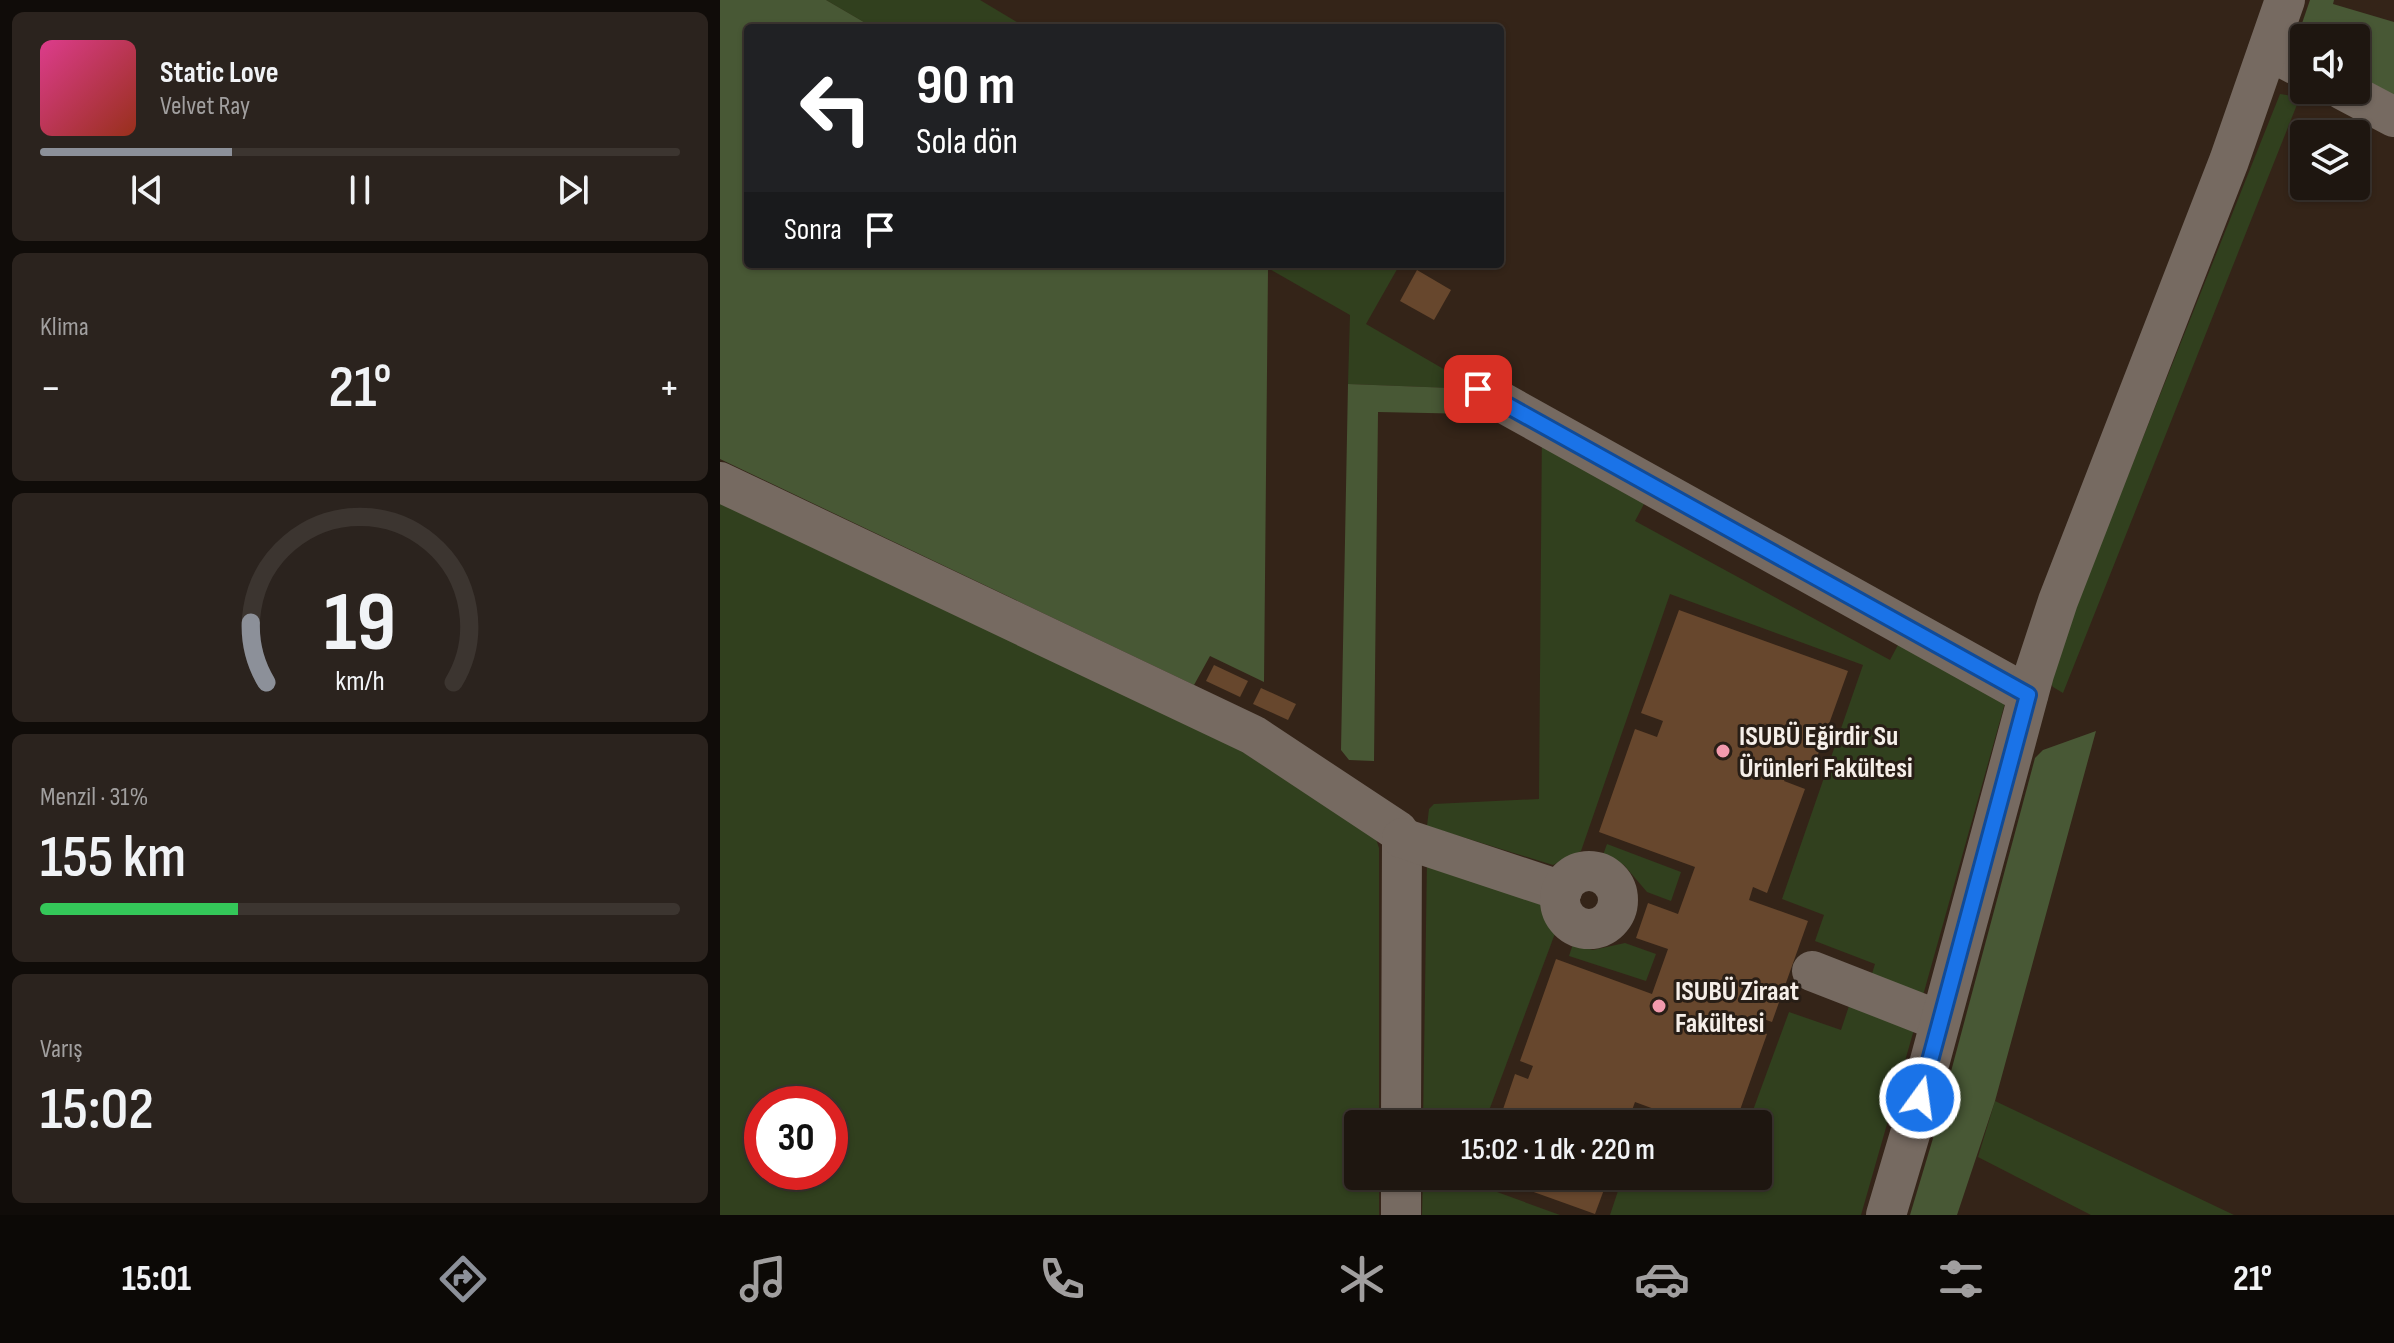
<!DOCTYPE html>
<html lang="tr">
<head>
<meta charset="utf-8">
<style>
	:root { --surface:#1e1610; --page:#2b231e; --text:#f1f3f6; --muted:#a19f9f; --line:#3c3530; --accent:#8c9099 }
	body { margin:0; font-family:"Sofia Sans Condensed",sans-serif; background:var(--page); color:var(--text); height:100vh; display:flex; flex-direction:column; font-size:30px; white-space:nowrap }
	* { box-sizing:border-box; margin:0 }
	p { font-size:26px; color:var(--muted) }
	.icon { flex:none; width:44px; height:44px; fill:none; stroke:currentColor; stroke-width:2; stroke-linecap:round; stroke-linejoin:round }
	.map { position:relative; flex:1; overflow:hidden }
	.panel { display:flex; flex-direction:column; gap:12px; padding:12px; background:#100c09; width:720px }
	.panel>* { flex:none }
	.guide { position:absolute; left:24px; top:24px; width:760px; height:244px; border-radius:8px; box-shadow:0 2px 6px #0004,0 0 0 2px var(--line); background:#202124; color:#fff; overflow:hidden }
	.buttons { position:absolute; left:1570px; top:24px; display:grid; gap:16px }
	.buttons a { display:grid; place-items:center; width:80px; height:80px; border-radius:8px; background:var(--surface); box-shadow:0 2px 6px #0004,0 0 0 2px var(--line); font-size:40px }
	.speed { position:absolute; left:24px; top:1086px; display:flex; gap:16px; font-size:40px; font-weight:700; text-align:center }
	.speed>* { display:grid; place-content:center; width:104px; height:104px; border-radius:50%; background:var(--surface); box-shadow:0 2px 6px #0004,0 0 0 2px var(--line); line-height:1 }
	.speed .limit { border:12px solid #d22; background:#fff; color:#111 }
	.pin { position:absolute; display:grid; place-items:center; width:68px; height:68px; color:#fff; margin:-34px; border-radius:16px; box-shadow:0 4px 12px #0006 }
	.me { position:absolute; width:88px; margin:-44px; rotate:14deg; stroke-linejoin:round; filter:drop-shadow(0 0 6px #0008) }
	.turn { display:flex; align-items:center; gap:28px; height:168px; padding:0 40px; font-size:36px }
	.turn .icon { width:104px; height:104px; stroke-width:2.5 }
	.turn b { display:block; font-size:56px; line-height:68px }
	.then { display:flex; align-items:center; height:76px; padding:0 40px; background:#0003; gap:16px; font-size:30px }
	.big { font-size:60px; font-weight:600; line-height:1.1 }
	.panel .widget { flex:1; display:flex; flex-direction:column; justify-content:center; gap:12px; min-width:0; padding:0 28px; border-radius:12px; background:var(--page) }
	.panel .dial { align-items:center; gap:0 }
	.dial svg { height:208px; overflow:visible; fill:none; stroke:var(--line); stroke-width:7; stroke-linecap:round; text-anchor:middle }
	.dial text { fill:var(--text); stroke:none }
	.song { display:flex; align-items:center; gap:24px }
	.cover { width:96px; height:96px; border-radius:12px; background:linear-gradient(135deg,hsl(330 70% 55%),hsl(10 70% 35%)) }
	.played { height:8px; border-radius:4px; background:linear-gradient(90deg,var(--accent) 30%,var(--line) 30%) }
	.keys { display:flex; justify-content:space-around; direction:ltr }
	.heat { display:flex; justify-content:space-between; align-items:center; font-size:44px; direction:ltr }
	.charge { height:12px; border-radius:6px; background:linear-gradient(90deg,#34c759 31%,var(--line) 0) }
	.trip { position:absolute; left:624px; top:1110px; width:428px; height:80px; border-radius:8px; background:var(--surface); box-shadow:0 2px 6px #0004,0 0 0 2px var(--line); font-weight:600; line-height:80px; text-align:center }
	.tab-bar { display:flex; height:128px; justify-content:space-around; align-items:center; background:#0c0906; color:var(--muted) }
	.tab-bar .icon { width:56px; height:56px }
	.tab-bar .current { color:var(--accent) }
	.tab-bar b { font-size:36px; color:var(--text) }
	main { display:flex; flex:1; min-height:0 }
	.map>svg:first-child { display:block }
</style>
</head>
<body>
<main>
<section class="panel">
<div class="widget">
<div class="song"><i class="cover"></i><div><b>Static Love</b><p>Velvet Ray</p></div></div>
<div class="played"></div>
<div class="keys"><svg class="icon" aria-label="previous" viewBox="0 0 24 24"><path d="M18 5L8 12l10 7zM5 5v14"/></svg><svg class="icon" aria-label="pause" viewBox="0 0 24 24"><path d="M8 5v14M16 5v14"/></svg><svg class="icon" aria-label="next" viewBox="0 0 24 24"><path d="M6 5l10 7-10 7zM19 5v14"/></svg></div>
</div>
<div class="widget"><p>Klima</p>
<div class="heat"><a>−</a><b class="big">21°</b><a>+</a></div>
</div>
<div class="widget dial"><svg viewBox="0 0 100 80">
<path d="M14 69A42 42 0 1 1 86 69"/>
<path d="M14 69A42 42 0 0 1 8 46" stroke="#8c9099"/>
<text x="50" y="56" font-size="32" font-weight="700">19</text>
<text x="50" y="72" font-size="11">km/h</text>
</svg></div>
<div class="widget"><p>Menzil · 31%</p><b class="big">155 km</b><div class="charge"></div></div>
<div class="widget"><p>Varış</p><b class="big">15:02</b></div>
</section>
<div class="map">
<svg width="1674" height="1215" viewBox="0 0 1674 1215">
	<rect width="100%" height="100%" fill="#281e16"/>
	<!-- built -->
	<path fill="#342418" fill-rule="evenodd" d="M 0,0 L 1674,0 L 1674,1215 L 0,1215 ZM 28,28 L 780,28 L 780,264 L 28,264 ZM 1584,38 L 1636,38 L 1636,90 L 1584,90 ZM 1584,134 L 1636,134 L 1636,186 L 1584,186 ZM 42,1104 L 110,1104 L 110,1172 L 42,1172 ZM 638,1124 L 1038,1124 L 1038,1176 L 638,1176 Z"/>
	<!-- green -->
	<g fill="#31401e" fill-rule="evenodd">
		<path d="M 106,0 L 260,0 L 307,28 L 154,28 Z"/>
		<path d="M 1560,94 L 1586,98 L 1578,102 L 1343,693 L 1333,687 L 1330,681 L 1365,583 Z"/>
		<path d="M 541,264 L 680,264 L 646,324 L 758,389 L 628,384 L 630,315 Z"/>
		<path d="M 822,425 L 933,487 L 915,521 L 1170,660 L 1187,628 L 1290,685 L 1202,999 L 1150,980 L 1155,964 L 1095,941 L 1104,915 L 1062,899 L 1143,665 L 950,594 L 861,851 L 833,865 L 707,826 L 709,809 L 714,804 L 819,799 Z"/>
		<path d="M 0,503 L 517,748 L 656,839 L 659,848 L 659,1124 L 638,1124 L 638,1176 L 659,1176 L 659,1215 L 0,1215 ZM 42,1104 L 110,1104 L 110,1172 L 42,1172 Z"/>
		<path d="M 887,844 L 961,872 L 951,901 L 927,892 L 904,865 L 883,855 Z"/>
		<path d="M 707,861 L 821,899 L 837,928 L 764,1124 L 703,1124 Z"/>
		<path d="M 905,943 L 936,954 L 926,981 L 849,956 L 853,944 L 873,950 Z"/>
		<path d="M 1131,1000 L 1195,1026 L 1141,1215 L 890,1215 L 903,1176 L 1038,1176 L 1038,1124 L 1028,1124 L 1069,1012 L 1121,1030 Z"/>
		<path d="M 1275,1101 L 1514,1215 L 1371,1215 L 1258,1157 Z"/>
		<path d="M 703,1176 L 745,1176 L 744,1180 L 840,1215 L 702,1215 Z"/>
	</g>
	<!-- forest -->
	<g fill="#485835">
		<path d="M 0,0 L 106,0 L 154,28 L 28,28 L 28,264 L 541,264 L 548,268 L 544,682 L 490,656 L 474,685 L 0,459 Z"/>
		<path d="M 1590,0 L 1614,0 L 1613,4 L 1674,22 L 1674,97 L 1636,76 L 1636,38 L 1584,38 L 1584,49 L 1580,45 L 1579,32 Z"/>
		<path d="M 628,384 L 758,389 L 804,415 L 658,412 L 654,761 L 629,760 L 621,750 Z"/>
		<path d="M 1376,731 L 1275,1101 L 1237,1215 L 1190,1215 L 1214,1135 L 1315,758 L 1323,750 Z"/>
	</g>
	<!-- building -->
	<g fill="#67472d">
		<path d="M 697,270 L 731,290 L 714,320 L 680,301 Z"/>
		<path d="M 959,610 L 1128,671 L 1091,774 L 1070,766 L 1064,781 L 1085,789 L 1047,893 L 1033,887 L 1029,900 L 1088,921 L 1052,1022 L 1038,1017 L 1034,1029 L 1047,1034 L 1015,1124 L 975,1124 L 915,1102 L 907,1124 L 778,1124 L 795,1074 L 808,1079 L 813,1066 L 800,1061 L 836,959 L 932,994 L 948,949 L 916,938 L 928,903 L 958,914 L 975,867 L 879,832 L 915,729 L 937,737 L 943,721 L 921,713 Z"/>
		<path d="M 494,665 L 528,681 L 520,697 L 486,681 Z"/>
		<path d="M 541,688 L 576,704 L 568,720 L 533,704 Z"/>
		<path d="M 769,1176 L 889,1176 L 875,1214 Z"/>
	</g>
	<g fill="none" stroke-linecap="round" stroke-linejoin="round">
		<!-- minor -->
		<g stroke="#766a61" stroke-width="40">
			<path d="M 1548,50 L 1584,69"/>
			<path d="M 1623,90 L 1674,117"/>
			<path d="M 758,389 L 1308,695"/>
			<path d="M 0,482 L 533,735 L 678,831 L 682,838 L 681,1124"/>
			<path d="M 682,838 L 842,891"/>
			<circle cx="869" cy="900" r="29"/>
			<path d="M 1092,971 L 1220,1021"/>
			<path d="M 681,1215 L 681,1176"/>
			<path d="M 1166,1215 L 1193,1124 L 1314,674 L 1338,601 L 1509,161 L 1565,0"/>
		</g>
	</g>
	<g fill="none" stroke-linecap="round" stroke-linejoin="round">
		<!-- route casing -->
		<g stroke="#114b97" stroke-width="20">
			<path id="route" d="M 758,389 L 1308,695 L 1200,1098"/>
		</g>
		<!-- route -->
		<use href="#route" stroke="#1a73e8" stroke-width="14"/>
	</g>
	<!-- markers -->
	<g fill="#f29aad" stroke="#281e16" stroke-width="3">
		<circle cx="1003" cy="751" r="8"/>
		<circle cx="939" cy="1006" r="8"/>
	</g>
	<g text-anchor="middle" stroke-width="6" stroke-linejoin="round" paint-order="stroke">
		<!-- poi labels -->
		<g font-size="28" font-weight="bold" fill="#f6efe9" stroke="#281e16" text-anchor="start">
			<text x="1019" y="745">ISUBÜ Eğirdir Su<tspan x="1019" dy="32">Ürünleri Fakültesi</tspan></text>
			<text x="955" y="1000">ISUBÜ Ziraat<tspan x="955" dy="32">Fakültesi</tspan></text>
		</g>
	</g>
</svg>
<div class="buttons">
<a><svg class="icon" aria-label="sound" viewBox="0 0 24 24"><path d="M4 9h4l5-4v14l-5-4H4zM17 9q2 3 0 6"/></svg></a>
<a><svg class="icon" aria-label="layers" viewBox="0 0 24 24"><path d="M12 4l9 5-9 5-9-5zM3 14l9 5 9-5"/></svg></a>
</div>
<div class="speed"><div class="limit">30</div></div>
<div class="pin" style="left:758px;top:389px;background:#d93025"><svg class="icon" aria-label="arrive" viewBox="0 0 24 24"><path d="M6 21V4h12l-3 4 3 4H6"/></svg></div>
<svg class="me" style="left:1200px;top:1098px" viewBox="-20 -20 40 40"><circle r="17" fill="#1a73e8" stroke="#fff" stroke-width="3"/><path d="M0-11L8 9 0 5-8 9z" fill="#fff"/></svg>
<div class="trip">15:02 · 1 dk · 220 m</div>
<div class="guide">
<div class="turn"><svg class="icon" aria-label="left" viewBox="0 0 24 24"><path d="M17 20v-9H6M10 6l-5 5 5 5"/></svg><div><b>90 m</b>Sola dön</div></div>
<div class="then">Sonra<svg class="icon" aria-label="arrive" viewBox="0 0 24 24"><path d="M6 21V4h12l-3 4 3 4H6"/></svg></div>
</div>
</div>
</main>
<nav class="tab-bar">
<b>15:01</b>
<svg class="icon current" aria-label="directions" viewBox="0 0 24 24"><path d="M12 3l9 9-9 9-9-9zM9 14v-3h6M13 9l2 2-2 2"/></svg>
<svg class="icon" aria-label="music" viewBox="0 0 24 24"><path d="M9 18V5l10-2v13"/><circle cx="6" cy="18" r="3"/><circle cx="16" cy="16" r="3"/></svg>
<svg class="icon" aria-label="phone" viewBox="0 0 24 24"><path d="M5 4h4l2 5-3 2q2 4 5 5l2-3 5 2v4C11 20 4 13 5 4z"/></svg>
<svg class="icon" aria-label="climate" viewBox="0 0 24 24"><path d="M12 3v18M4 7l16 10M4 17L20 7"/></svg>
<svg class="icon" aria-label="car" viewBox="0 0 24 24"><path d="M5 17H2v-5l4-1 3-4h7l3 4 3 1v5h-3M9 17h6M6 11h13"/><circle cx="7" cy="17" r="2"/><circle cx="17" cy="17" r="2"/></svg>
<svg class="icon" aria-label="filters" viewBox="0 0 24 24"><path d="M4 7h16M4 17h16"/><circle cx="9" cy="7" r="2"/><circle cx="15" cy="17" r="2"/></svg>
<b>21°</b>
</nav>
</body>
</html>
